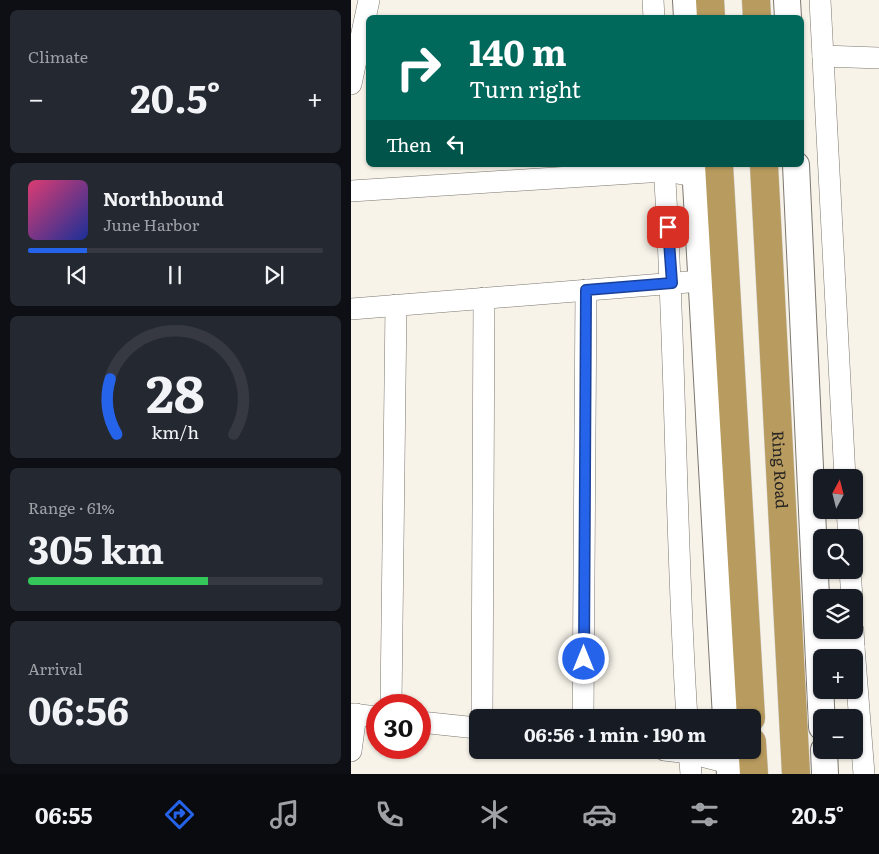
<!DOCTYPE html>
<html lang="en">
<head>
<meta charset="utf-8">
<style>
	:root { --surface:#171b24; --page:#242831; --text:#f1f3f6; --muted:#9ea1a6; --line:#363941; --accent:#2563eb }
	body { margin:0; font-family:Literata,serif; background:var(--page); color:var(--text); height:100vh; display:flex; flex-direction:column; font-size:19px; white-space:nowrap }
	* { box-sizing:border-box; margin:0 }
	p { font-size:16px; color:var(--muted) }
	.icon { flex:none; width:28px; height:28px; fill:none; stroke:currentColor; stroke-width:2; stroke-linecap:round; stroke-linejoin:round }
	.map { position:relative; flex:1; overflow:hidden }
	.details { display:flex; flex-direction:column; gap:10px; padding:10px; background:#0d0f14; width:351px }
	.details>* { flex:none }
	.hud { position:absolute; left:15px; top:15px; width:438px; height:152px; border-radius:8px; box-shadow:0 1px 4px #0004; background:#00695c; color:#fff; overflow:hidden }
	.needle { width:32px; rotate:7deg }
	.tools { position:absolute; left:462px; top:469px; display:grid; gap:10px }
	.tools a { display:grid; place-items:center; width:50px; height:50px; border-radius:8px; background:var(--surface); box-shadow:0 1px 4px #0004; font-size:25px }
	.speed { position:absolute; left:15px; top:694px; display:flex; gap:10px; font-size:25px; font-weight:700; text-align:center }
	.speed>* { display:grid; place-content:center; width:65px; height:65px; border-radius:50%; background:var(--surface); box-shadow:0 1px 4px #0004; line-height:1 }
	.speed .limit { border:8px solid #d22; background:#fff; color:#111 }
	.pin { position:absolute; display:grid; place-items:center; width:42px; height:42px; color:#fff; margin:-21px; border-radius:10px; box-shadow:0 2px 8px #0006 }
	.me { position:absolute; width:55px; margin:-28px; rotate:0deg; stroke-linejoin:round; filter:drop-shadow(0 0 4px #0008) }
	.turn { display:flex; align-items:center; gap:18px; height:105px; padding:0 20px; font-size:22px }
	.turn .icon { width:65px; height:65px; stroke-width:2.5 }
	.turn b { display:block; font-size:35px; line-height:42px }
	.then { display:flex; align-items:center; height:48px; padding:0 20px; background:#0003; gap:10px; font-size:19px }
	.big { font-size:38px; font-weight:700; line-height:1.1 }
	.details .card { flex:1; display:flex; flex-direction:column; justify-content:center; gap:8px; min-width:0; padding:0 18px; border-radius:8px; background:var(--page) }
	.details .dial { align-items:center; gap:0 }
	.dial svg { height:130px; overflow:visible; fill:none; stroke:var(--line); stroke-width:7; stroke-linecap:round; text-anchor:middle }
	.dial text { fill:var(--text); stroke:none }
	.song { display:flex; align-items:center; gap:15px }
	.cover { width:60px; height:60px; border-radius:8px; background:linear-gradient(135deg,hsl(340 70% 55%),hsl(230 70% 35%)) }
	.played { height:5px; border-radius:2px; background:linear-gradient(90deg,var(--accent) 20%,var(--line) 20%) }
	.keys { display:flex; justify-content:space-around; direction:ltr }
	.heat { display:flex; justify-content:space-between; align-items:center; font-size:28px; direction:ltr }
	.charge { height:8px; border-radius:4px; background:linear-gradient(90deg,#34c759 61%,var(--line) 0) }
	.trip { position:absolute; left:118px; top:709px; width:292px; height:50px; border-radius:8px; background:var(--surface); box-shadow:0 1px 4px #0004; font-weight:700; line-height:50px; text-align:center }
	.tab-bar { display:flex; height:80px; justify-content:space-around; align-items:center; background:#090b0e; color:var(--muted) }
	.tab-bar .icon { width:35px; height:35px }
	.tab-bar .current { color:var(--accent) }
	.tab-bar b { font-size:22px; color:var(--text) }
	main { display:flex; flex:1; min-height:0 }
	.map>svg:first-child { display:block }
</style>
</head>
<body>
<main>
<section class="details">
<div class="card"><p>Climate</p>
<div class="heat"><a>−</a><b class="big">20.5°</b><a>+</a></div>
</div>
<div class="card">
<div class="song"><i class="cover"></i><div><b>Northbound</b><p>June Harbor</p></div></div>
<div class="played"></div>
<div class="keys"><svg class="icon" aria-label="previous" viewBox="0 0 24 24"><path d="M18 5L8 12l10 7zM5 5v14"/></svg><svg class="icon" aria-label="pause" viewBox="0 0 24 24"><path d="M8 5v14M16 5v14"/></svg><svg class="icon" aria-label="next" viewBox="0 0 24 24"><path d="M6 5l10 7-10 7zM19 5v14"/></svg></div>
</div>
<div class="card dial"><svg viewBox="0 0 100 80">
<path d="M14 69A42 42 0 1 1 86 69"/>
<path d="M14 69A42 42 0 0 1 10 35" stroke="#2563eb"/>
<text x="50" y="56" font-size="32" font-weight="700">28</text>
<text x="50" y="72" font-size="11">km/h</text>
</svg></div>
<div class="card"><p>Range · 61%</p><b class="big">305 km</b><div class="charge"></div></div>
<div class="card"><p>Arrival</p><b class="big">06:56</b></div>
</section>
<div class="map">
<svg width="528" height="774" viewBox="0 0 528 774">
	<rect width="100%" height="100%" fill="#f7f3e9"/>
	<g fill="none" stroke-linecap="round" stroke-linejoin="round">
		<!-- minor casing -->
		<g stroke="#7c776f" stroke-width="22">
			<g id="minor">
				<path d="M 302,0 L 303,18"/>
				<path d="M 469,0 L 494,478"/>
				<path d="M 472,56 L 528,58"/>
				<path d="M 0,84 L 18,0"/>
				<path d="M 313,165 C 325,349 324,533 336,718"/>
				<path d="M 0,191 L 313,171 L 344,176"/>
				<path d="M 0,309 L 350,281"/>
				<path d="M 496,510 L 498,538"/>
				<path d="M 499,570 L 501,598"/>
				<path d="M 503,647 L 513,774"/>
				<path d="M 467,648 L 503,647 L 502,630"/>
				<path d="M 40,705 L 45,305"/>
				<path d="M 0,714 L 26,717"/>
				<path d="M 131,718 L 133,298"/>
				<path d="M 232,718 L 235,290"/>
				<path d="M 69,722 L 126,728"/>
				<path d="M 313,750 L 339,753 L 378,763"/>
				<path d="M 338,750 L 340,774"/>
				<path d="M 0,751 L 5,714"/>
			</g>
		</g>
		<!-- tertiary casing -->
		<g stroke="#7c776f" stroke-width="28">
			<g id="tertiary">
				<path d="M 335,0 L 336,18"/>
				<path d="M 436,0 L 437,18"/>
				<path d="M 344,165 L 375,718"/>
				<path d="M 445,165 L 471,727"/>
				<path d="M 377,750 L 379,774"/>
				<path d="M 473,750 L 474,774"/>
			</g>
		</g>
		<!-- trunk casing -->
		<g stroke="#d4d4d3" stroke-width="29">
			<g id="trunk">
				<path d="M 359,0 L 360,18"/>
				<path d="M 405,0 L 406,18"/>
				<path d="M 368,165 L 400,718"/>
				<path id="s1" d="M 413,165 L 445,774"/>
				<path d="M 401,742 L 403,774"/>
			</g>
		</g>
		<!-- minor -->
		<use href="#minor" stroke="#fff" stroke-width="21"/>
		<!-- tertiary -->
		<use href="#tertiary" stroke="#fff" stroke-width="26"/>
		<!-- trunk -->
		<use href="#trunk" stroke="#b89b5e" stroke-width="28"/>
	</g>
	<g fill="none" stroke-linecap="round" stroke-linejoin="round">
		<!-- route casing -->
		<g stroke="#184099" stroke-width="12">
			<path id="route" d="M 233,659 L 235,290 L 321,283 L 317,227"/>
		</g>
		<!-- route -->
		<use href="#route" stroke="#2563eb" stroke-width="9"/>
	</g>
	<g text-anchor="middle" stroke-width="4.5" stroke-linejoin="round" paint-order="stroke">
		<!-- street labels -->
		<g font-size="16" fill="#282623" stroke="#fff">
			<text dy="6" stroke="none"><textPath href="#s1" startOffset="305">Ring Road</textPath></text>
		</g>
	</g>
</svg>
<div class="tools">
<a><svg class="needle" viewBox="-14 -14 28 28"><path d="M0-13l5 13h-10z" fill="#e53935"/><path d="M0 13l5-13h-10z" fill="#9ea1a6"/></svg></a>
<a><svg class="icon" aria-label="search" viewBox="0 0 24 24"><circle cx="10" cy="10" r="6"/><path d="M15 15l6 6"/></svg></a>
<a><svg class="icon" aria-label="layers" viewBox="0 0 24 24"><path d="M12 4l9 5-9 5-9-5zM3 14l9 5 9-5"/></svg></a>
<a>+</a>
<a>−</a>
</div>
<div class="speed"><div class="limit">30</div></div>
<div class="pin" style="left:317px;top:227px;background:#d93025"><svg class="icon" aria-label="arrive" viewBox="0 0 24 24"><path d="M6 21V4h12l-3 4 3 4H6"/></svg></div>
<svg class="me" style="left:233px;top:659px" viewBox="-20 -20 40 40"><circle r="17" fill="#2563eb" stroke="#fff" stroke-width="3"/><path d="M0-11L8 9 0 5-8 9z" fill="#fff"/></svg>
<div class="trip">06:56 · 1 min · 190 m</div>
<div class="hud">
<div class="turn"><svg class="icon" aria-label="right" viewBox="0 0 24 24"><path d="M7 20v-9h11M14 6l5 5-5 5"/></svg><div><b>140 m</b>Turn right</div></div>
<div class="then">Then<svg class="icon" aria-label="left" viewBox="0 0 24 24"><path d="M17 20v-9H6M10 6l-5 5 5 5"/></svg></div>
</div>
</div>
</main>
<nav class="tab-bar">
<b>06:55</b>
<svg class="icon current" aria-label="directions" viewBox="0 0 24 24"><path d="M12 3l9 9-9 9-9-9zM9 14v-3h6M13 9l2 2-2 2"/></svg>
<svg class="icon" aria-label="music" viewBox="0 0 24 24"><path d="M9 18V5l10-2v13"/><circle cx="6" cy="18" r="3"/><circle cx="16" cy="16" r="3"/></svg>
<svg class="icon" aria-label="phone" viewBox="0 0 24 24"><path d="M5 4h4l2 5-3 2q2 4 5 5l2-3 5 2v4C11 20 4 13 5 4z"/></svg>
<svg class="icon" aria-label="climate" viewBox="0 0 24 24"><path d="M12 3v18M4 7l16 10M4 17L20 7"/></svg>
<svg class="icon" aria-label="car" viewBox="0 0 24 24"><path d="M5 17H2v-5l4-1 3-4h7l3 4 3 1v5h-3M9 17h6M6 11h13"/><circle cx="7" cy="17" r="2"/><circle cx="17" cy="17" r="2"/></svg>
<svg class="icon" aria-label="filters" viewBox="0 0 24 24"><path d="M4 7h16M4 17h16"/><circle cx="9" cy="7" r="2"/><circle cx="15" cy="17" r="2"/></svg>
<b>20.5°</b>
</nav>
</body>
</html>
